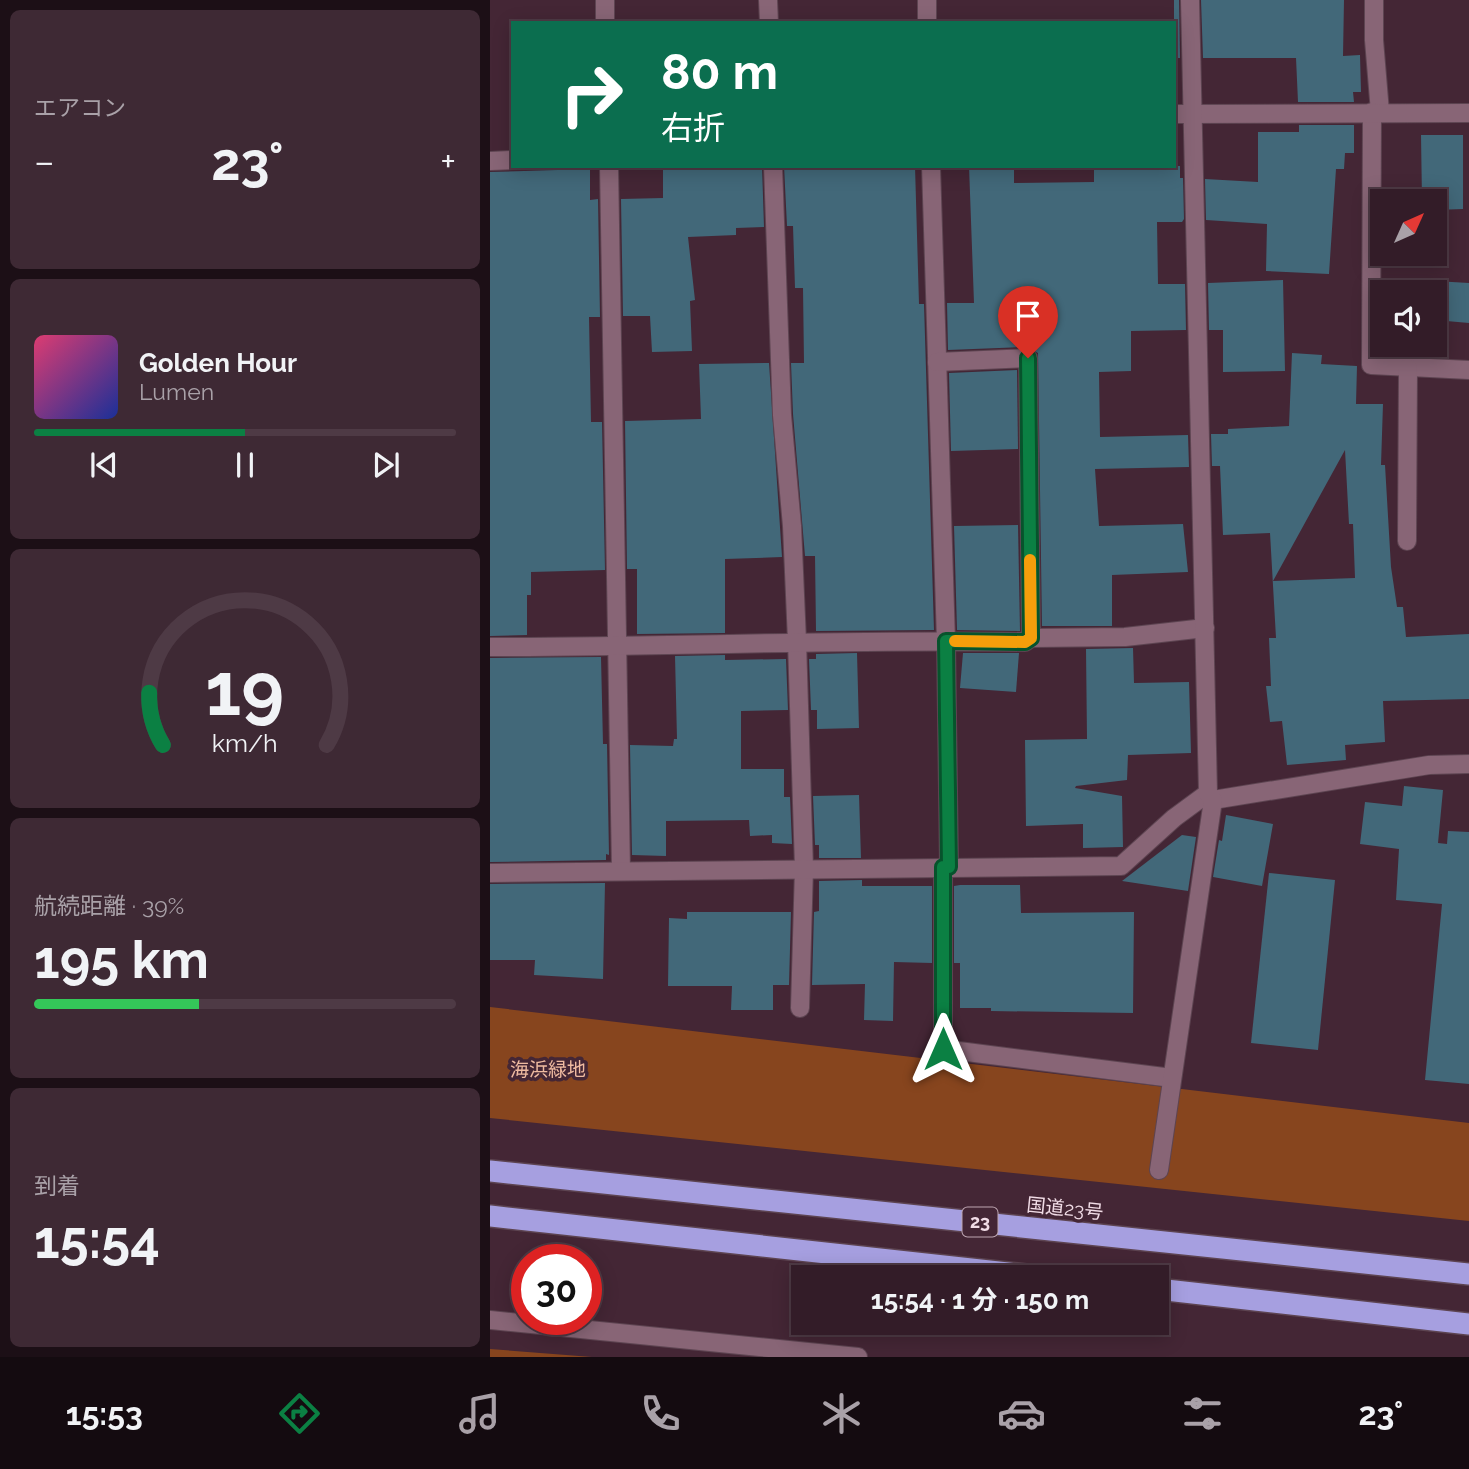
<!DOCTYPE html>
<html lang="ja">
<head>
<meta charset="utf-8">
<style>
	:root { --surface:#331c28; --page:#3e2934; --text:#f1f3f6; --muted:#a9a1a8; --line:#4e3a45; --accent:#0b8043 }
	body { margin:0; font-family:Raleway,"Noto Sans JP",sans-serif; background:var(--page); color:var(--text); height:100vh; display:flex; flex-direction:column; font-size:26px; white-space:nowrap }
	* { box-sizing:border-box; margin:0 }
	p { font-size:23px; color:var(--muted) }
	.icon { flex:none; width:38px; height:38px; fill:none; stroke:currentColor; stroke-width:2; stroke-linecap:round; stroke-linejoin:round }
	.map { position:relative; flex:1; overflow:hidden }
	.panel { display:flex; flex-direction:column; gap:10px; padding:10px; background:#1c0f16; width:490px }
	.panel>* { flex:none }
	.hud { position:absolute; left:21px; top:21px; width:665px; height:147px; border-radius:0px; box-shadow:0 4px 18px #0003,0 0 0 2px var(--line); background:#0b6e4f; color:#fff; overflow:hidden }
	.needle { width:46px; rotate:45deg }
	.tools { position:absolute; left:880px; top:189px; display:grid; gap:14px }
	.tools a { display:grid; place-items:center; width:77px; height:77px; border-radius:0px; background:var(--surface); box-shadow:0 4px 18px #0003,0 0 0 2px var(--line); font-size:35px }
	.speed { position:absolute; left:21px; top:1244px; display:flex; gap:14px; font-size:35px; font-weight:700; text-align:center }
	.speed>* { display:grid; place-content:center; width:91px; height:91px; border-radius:50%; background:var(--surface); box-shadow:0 4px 18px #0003,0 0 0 2px var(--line); line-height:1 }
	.speed .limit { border:10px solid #d22; background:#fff; color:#111 }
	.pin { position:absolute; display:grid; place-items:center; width:60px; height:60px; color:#fff; margin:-72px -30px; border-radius:50% 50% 50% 0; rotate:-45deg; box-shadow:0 0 7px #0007 }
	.pin .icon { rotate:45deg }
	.me { position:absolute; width:77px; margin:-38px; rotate:0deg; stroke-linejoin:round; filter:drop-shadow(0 0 5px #0008) }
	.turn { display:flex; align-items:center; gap:24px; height:147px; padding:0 35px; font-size:32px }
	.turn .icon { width:91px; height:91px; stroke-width:2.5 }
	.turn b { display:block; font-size:49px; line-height:60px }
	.big { font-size:52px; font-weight:700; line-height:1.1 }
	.panel .card { flex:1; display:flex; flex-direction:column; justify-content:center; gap:10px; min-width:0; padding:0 24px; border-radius:10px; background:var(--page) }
	.panel .dial { align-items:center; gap:0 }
	.dial svg { height:182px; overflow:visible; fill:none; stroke:var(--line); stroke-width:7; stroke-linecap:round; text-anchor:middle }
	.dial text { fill:var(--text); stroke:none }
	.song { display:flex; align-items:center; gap:21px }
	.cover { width:84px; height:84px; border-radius:10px; background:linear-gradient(135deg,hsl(340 70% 55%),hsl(230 70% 35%)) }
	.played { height:7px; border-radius:4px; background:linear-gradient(90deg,var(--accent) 50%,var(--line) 50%) }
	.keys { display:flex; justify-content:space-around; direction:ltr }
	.heat { display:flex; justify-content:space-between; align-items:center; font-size:38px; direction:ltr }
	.charge { height:10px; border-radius:5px; background:linear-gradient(90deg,#34c759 39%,var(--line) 0) }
	.trip { position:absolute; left:301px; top:1265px; width:378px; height:70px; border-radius:0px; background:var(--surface); box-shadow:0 4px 18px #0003,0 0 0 2px var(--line); font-weight:700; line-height:70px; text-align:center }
	.tab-bar { display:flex; height:112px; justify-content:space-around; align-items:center; background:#140b10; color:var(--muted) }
	.tab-bar .icon { width:49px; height:49px }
	.tab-bar .selected { color:var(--accent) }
	.tab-bar b { font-size:32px; color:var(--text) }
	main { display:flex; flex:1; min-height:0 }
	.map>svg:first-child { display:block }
</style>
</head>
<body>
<main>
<section class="panel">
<div class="card"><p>エアコン</p>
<div class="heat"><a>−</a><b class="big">23°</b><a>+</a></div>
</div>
<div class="card">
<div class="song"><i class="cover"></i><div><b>Golden Hour</b><p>Lumen</p></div></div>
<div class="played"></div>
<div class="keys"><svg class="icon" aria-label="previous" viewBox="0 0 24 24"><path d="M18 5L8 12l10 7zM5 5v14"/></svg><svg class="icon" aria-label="pause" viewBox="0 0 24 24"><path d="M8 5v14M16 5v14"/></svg><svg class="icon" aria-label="next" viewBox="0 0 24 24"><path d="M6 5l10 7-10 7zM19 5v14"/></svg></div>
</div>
<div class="card dial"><svg viewBox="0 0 100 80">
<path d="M14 69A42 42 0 1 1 86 69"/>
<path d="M14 69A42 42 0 0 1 8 46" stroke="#0b8043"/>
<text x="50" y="56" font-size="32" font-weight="700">19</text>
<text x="50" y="72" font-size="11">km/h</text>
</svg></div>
<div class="card"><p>航続距離 · 39%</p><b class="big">195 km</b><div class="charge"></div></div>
<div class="card"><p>到着</p><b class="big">15:54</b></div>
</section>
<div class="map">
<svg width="979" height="1357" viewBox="0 0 979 1357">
	<rect width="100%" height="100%" fill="#442635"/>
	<!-- green -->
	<g fill="#87451e">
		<path d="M 0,1007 L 979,1123 L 979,1221 L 0,1118 Z"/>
		<path d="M 0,1349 L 102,1357 L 0,1357 Z"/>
	</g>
	<!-- building -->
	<g fill="#426879" fill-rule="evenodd">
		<path d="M 684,0 L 689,0 L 690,58 L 684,58 Z"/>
		<path d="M 711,0 L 854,0 L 853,56 L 870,55 L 871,92 L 863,92 L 864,102 L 808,102 L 806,58 L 713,58 Z"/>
		<path d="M 809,125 L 864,125 L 864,153 L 855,153 L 854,169 L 846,169 L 839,274 L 776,271 L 777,224 L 716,220 L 715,179 L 768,182 L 768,132 L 809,132 Z"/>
		<path d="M 931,135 L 973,135 L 973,209 L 945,210 L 945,201 L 932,201 Z"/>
		<path d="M 173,166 L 272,166 L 274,227 L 246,228 L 246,235 L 198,237 L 205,300 L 200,301 L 202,351 L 162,352 L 160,316 L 133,316 L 131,199 L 173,198 Z"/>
		<path d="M 294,166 L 425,166 L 429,304 L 434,304 L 444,630 L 326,631 L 325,556 L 315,556 L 303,414 L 301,363 L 314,363 L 313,288 L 305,288 L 303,226 L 297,226 Z"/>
		<path d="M 479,166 L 524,166 L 524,183 L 604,182 L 604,166 L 690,166 L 690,178 L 693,178 L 694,219 L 692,222 L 667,222 L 668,284 L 695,284 L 696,330 L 641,331 L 641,371 L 609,372 L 610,437 L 698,435 L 699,467 L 605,469 L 609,526 L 693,524 L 698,572 L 622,575 L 622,626 L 552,626 L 548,353 L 537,347 L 458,350 L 457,303 L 484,303 Z"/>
		<path d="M 100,169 L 100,200 L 108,199 L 110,317 L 99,317 L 101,422 L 112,422 L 115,570 L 41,572 L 41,595 L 37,595 L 37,635 L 0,636 L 0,172 Z"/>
		<path d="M 793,280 L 795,371 L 733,372 L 733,330 L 719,330 L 718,283 Z"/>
		<path d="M 945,281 L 979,283 L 979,323 L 945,320 Z"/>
		<path d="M 802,353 L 832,355 L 831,364 L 867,366 L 866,404 L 893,404 L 891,465 L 895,465 L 901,567 L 907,607 L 913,607 L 916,637 L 979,634 L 979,699 L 893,701 L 895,742 L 855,745 L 856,760 L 797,765 L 792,721 L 780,722 L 776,686 L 781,686 L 779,638 L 786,638 L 780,533 L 733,535 L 730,466 L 722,466 L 721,434 L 738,434 L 738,429 L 799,426 ZM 855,450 L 859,524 L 863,524 L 865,578 L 783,581 Z"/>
		<path d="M 279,363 L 292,557 L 235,559 L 235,633 L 147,634 L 147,569 L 137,569 L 135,421 L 211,419 L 209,364 Z"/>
		<path d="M 527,370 L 528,449 L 461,451 L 459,373 Z"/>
		<path d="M 528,525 L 530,631 L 467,630 L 464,526 Z"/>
		<path d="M 643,648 L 644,683 L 699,682 L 701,753 L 638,755 L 637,780 L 586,786 L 585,788 L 632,796 L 633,847 L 593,848 L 593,824 L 536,826 L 535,740 L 597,739 L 596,649 Z"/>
		<path d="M 367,653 L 369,728 L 327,729 L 327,710 L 321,710 L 319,659 L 326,659 L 326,654 Z"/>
		<path d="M 473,653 L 529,653 L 526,692 L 470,688 Z"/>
		<path d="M 235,655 L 235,660 L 296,659 L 298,710 L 251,711 L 251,769 L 294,769 L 294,797 L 300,797 L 302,844 L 282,843 L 282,835 L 260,836 L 259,820 L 176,821 L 176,856 L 142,855 L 140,745 L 183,746 L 184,739 L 187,739 L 185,656 Z"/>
		<path d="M 111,657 L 113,744 L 117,744 L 119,855 L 116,854 L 116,860 L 0,862 L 0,658 Z"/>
		<path d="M 914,786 L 953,790 L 948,843 L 957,844 L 958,831 L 979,832 L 979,1084 L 935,1080 L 952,904 L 906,900 L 909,849 L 870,844 L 875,802 L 912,806 Z"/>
		<path d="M 369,795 L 371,858 L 329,858 L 329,845 L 325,845 L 323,796 Z"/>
		<path d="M 736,815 L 783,824 L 772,886 L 723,877 L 729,840 L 732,841 Z"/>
		<path d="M 692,835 L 706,837 L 698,891 L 632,881 Z"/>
		<path d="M 779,873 L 845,880 L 828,1050 L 761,1043 Z"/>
		<path d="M 372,880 L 372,886 L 442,886 L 442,963 L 404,962 L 403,1021 L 374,1020 L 375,984 L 322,985 L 324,912 L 329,911 L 329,881 Z"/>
		<path d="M 115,883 L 113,979 L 44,975 L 45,960 L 0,960 L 0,884 Z"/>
		<path d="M 470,885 L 530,885 L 531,913 L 644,912 L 643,1013 L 501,1011 L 501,1008 L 470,1008 L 470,963 L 464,963 L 464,886 Z"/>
		<path d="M 197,912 L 301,912 L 299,985 L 283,985 L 283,1010 L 241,1010 L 242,986 L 178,986 L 179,918 L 197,919 Z"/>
	</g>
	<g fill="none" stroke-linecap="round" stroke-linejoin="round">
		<!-- minor casing -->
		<g stroke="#5d4451" stroke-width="20">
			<g id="minor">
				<path d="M 115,0 L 115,23"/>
				<path d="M 278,0 L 279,23"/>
				<path d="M 437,0 L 437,23"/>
				<path d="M 884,0 L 884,40 L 890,112"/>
				<path d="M 882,112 L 881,365 L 979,370"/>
				<path d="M 684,114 L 979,113"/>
				<path d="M 0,161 L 23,160"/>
				<path d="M 119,166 L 131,871"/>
				<path d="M 283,166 L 292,415 L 302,526 L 307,641 L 314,868 L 310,1008"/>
				<path d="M 441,166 L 456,641 L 459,867"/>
				<path d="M 447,362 L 538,358 L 541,638 L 635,637 L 715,628"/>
				<path d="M 917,541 L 918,368"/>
				<path d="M 0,647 C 179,647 357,639 535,642 L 541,638"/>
				<path d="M 723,800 L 939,765 L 979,764"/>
				<path d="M 453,867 L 453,1049 L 682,1078"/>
				<path d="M 0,873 L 631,866 L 684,818 L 718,793"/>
				<path d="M 669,1170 L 723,800 L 718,793 L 700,0"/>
				<path d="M 0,1320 L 368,1357"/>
			</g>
		</g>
		<!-- highway casing -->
		<g stroke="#5d4451" stroke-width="24">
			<g id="highway">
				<path d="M 0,1171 L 979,1274"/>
				<path d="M 0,1216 L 563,1278"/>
				<path d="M 667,1289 L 979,1324"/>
			</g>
		</g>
		<!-- minor -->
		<use href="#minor" stroke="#886576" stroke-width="18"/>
		<!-- highway -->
		<use href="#highway" stroke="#a69fe0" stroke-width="21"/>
	</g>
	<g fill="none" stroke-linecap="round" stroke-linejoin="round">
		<!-- route casing -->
		<g stroke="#07532c" stroke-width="18">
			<path id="route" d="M 453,1049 L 453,867 L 459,867 L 456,641 L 535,642 L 541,638 L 538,358"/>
		</g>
		<!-- route -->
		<use href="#route" stroke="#0b8043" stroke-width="12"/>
		<!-- slow -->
		<path stroke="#f59e0b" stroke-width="12" d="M 465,641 L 535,642 L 541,638 L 540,560"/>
	</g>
	<g text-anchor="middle" stroke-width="7" stroke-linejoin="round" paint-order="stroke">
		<!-- shield labels -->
		<rect fill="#442635" stroke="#bda5b1" stroke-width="2" x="472.5" y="1207.5" width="35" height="29" rx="5"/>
		<g font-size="18" font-weight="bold" fill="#f1dce6">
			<text x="490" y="1228">23</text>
		</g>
		<!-- park labels -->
		<g font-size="19" fill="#efbba1" stroke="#442635">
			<text x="58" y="1076">海浜緑地</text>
		</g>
		<!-- street labels -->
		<g font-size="19" fill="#f1dce6" stroke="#442635">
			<text transform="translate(575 1208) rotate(6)" y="7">国道23号</text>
		</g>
	</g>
</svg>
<div class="tools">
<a><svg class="needle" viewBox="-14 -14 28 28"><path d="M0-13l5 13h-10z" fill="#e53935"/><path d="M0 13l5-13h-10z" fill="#a9a1a8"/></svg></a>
<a><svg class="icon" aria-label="sound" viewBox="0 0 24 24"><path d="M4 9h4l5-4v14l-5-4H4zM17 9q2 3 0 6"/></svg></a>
</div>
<div class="speed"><div class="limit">30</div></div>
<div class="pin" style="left:538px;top:358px;background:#d93025"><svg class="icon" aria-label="arrive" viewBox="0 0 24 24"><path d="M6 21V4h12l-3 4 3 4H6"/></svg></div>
<svg class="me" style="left:453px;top:1049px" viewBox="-20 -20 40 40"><path d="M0-17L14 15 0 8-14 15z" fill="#0b8043" stroke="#fff" stroke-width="4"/></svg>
<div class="trip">15:54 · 1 分 · 150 m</div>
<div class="hud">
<div class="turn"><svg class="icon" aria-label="right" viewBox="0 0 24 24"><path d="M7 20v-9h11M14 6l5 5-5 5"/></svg><div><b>80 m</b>右折</div></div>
</div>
</div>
</main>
<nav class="tab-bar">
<b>15:53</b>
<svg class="icon selected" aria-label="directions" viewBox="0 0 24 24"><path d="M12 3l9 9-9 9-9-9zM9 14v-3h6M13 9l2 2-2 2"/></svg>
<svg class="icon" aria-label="music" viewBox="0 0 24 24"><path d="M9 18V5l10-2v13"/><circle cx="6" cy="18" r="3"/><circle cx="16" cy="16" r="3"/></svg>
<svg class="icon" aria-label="phone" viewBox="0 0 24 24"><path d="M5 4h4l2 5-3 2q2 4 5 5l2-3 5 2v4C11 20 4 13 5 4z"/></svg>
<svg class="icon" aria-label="climate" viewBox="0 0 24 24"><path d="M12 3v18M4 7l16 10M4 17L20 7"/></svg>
<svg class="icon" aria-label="car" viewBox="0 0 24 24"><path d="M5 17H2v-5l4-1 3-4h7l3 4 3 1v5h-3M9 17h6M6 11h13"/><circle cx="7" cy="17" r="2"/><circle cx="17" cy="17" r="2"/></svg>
<svg class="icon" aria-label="filters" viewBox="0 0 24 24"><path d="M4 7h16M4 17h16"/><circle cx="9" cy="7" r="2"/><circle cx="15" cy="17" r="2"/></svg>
<b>23°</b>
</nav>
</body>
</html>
